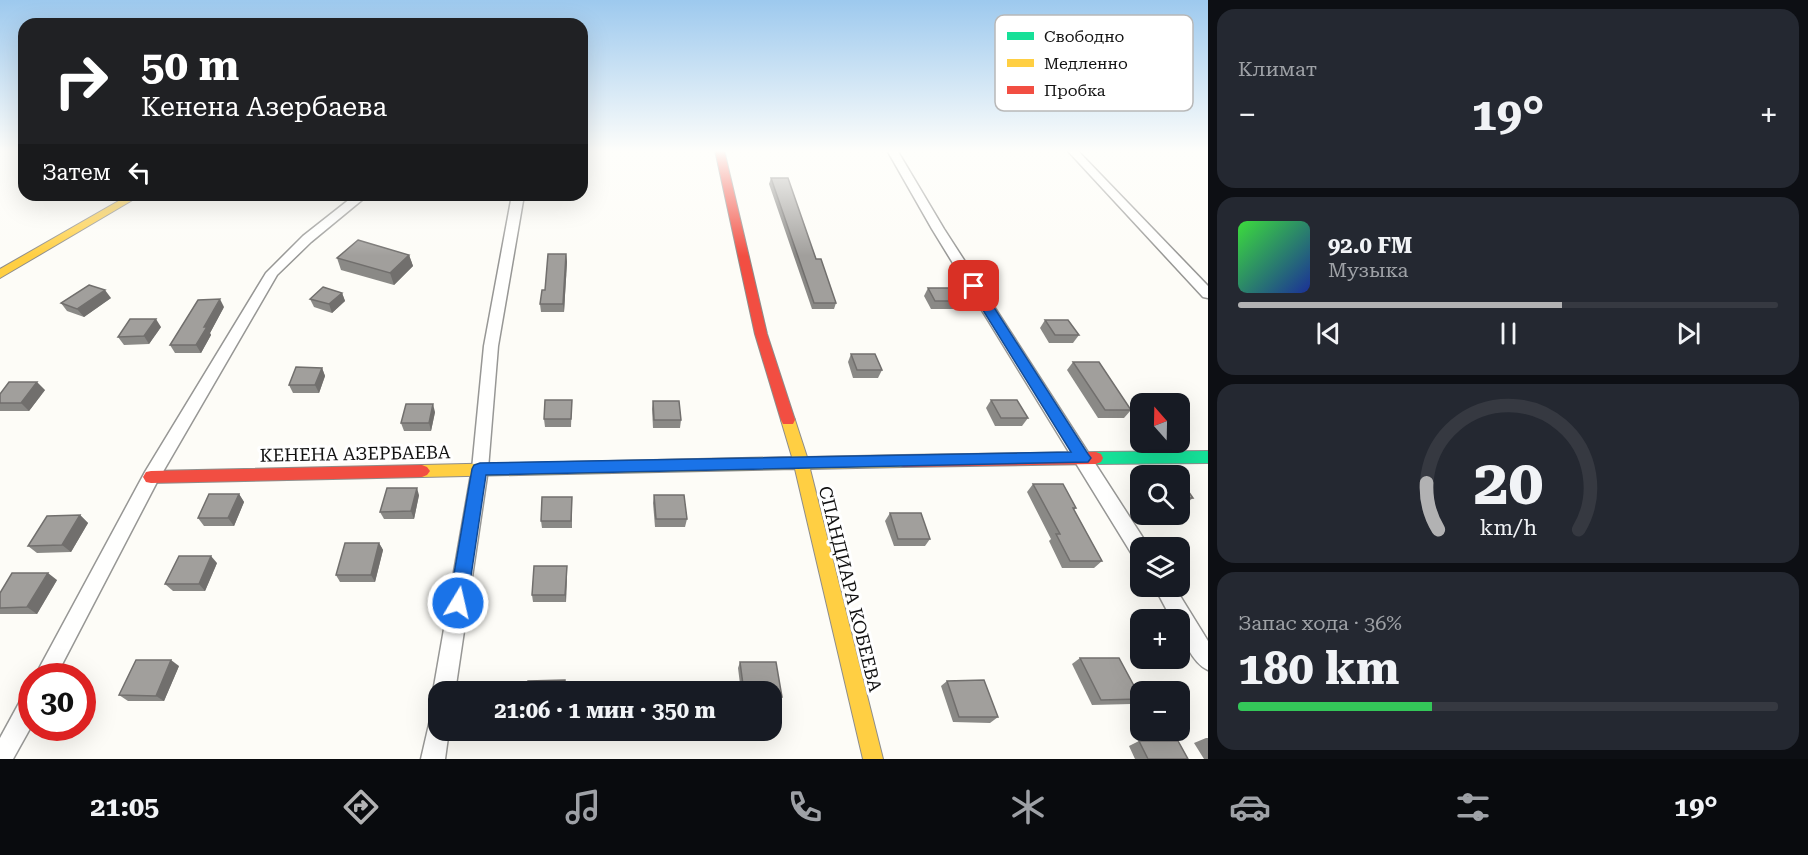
<!DOCTYPE html>
<html lang="ru">
<head>
<meta charset="utf-8">
<style>
	:root { --surface:#171b24; --page:#242831; --text:#f1f3f6; --muted:#9ea1a6; --line:#363941; --accent:#b2b2b3 }
	body { margin:0; font-family:"Roboto Serif",serif; background:var(--page); color:var(--text); height:100vh; display:flex; flex-direction:column; font-size:22px; white-space:nowrap }
	* { box-sizing:border-box; margin:0 }
	p { font-size:20px; color:var(--muted) }
	.icon { flex:none; width:33px; height:33px; fill:none; stroke:currentColor; stroke-width:2; stroke-linecap:round; stroke-linejoin:round }
	.map { position:relative; flex:1; overflow:hidden }
	.sheet { display:flex; flex-direction:column; gap:9px; padding:9px; background:#0d0f14; width:600px }
	.sheet>* { flex:none }
	.hud { position:absolute; left:18px; top:18px; width:570px; height:183px; border-radius:18px; box-shadow:0 6px 24px #0002; background:#202124; color:#fff; overflow:hidden }
	.needle { width:39px; rotate:340deg }
	.tools { position:absolute; left:1130px; top:393px; display:grid; gap:12px }
	.tools a { display:grid; place-items:center; width:60px; height:60px; border-radius:12px; background:var(--surface); box-shadow:0 6px 24px #0002; font-size:30px }
	.speed { position:absolute; left:18px; top:663px; display:flex; gap:12px; font-size:30px; font-weight:700; text-align:center }
	.speed>* { display:grid; place-content:center; width:78px; height:78px; border-radius:50%; background:var(--surface); box-shadow:0 6px 24px #0002; line-height:1 }
	.speed .limit { border:9px solid #d22; background:#fff; color:#111 }
	.pin { position:absolute; display:grid; place-items:center; width:51px; height:51px; color:#fff; margin:-26px; border-radius:12px; box-shadow:0 3px 9px #0006 }
	.me { position:absolute; width:66px; margin:-33px; rotate:9deg; stroke-linejoin:round; filter:drop-shadow(0 0 4px #0008) }
	.turn { display:flex; align-items:center; gap:21px; height:126px; padding:0 24px; font-size:27px }
	.turn .icon { width:78px; height:78px; stroke-width:2.5 }
	.turn b { display:block; font-size:42px; line-height:51px }
	.then { display:flex; align-items:center; height:57px; padding:0 24px; background:#0003; gap:12px; font-size:22px }
	.big { font-size:45px; font-weight:700; line-height:1.1 }
	.sheet .widget { flex:1; display:flex; flex-direction:column; justify-content:center; gap:9px; min-width:0; padding:0 21px; border-radius:18px; background:var(--page) }
	.sheet .dial { align-items:center; gap:0 }
	.dial svg { height:156px; overflow:visible; fill:none; stroke:var(--line); stroke-width:7; stroke-linecap:round; text-anchor:middle }
	.dial text { fill:var(--text); stroke:none }
	.song { display:flex; align-items:center; gap:18px }
	.cover { width:72px; height:72px; border-radius:9px; background:linear-gradient(135deg,hsl(120 70% 55%),hsl(230 70% 35%)) }
	.played { height:6px; border-radius:3px; background:linear-gradient(90deg,var(--accent) 60%,var(--line) 60%) }
	.keys { display:flex; justify-content:space-around; direction:ltr }
	.heat { display:flex; justify-content:space-between; align-items:center; font-size:33px; direction:ltr }
	.charge { height:9px; border-radius:4px; background:linear-gradient(90deg,#34c759 36%,var(--line) 0) }
	.trip { position:absolute; left:428px; top:681px; width:354px; height:60px; border-radius:18px; background:var(--surface); box-shadow:0 6px 24px #0002; font-weight:700; line-height:60px; text-align:center }
	.tabs { display:flex; height:96px; justify-content:space-around; align-items:center; background:#090b0e; color:var(--muted) }
	.tabs .icon { width:42px; height:42px }
	.tabs .on { color:var(--accent) }
	.tabs b { font-size:27px; color:var(--text) }
	main { display:flex; flex:1; min-height:0 }
	.map>svg:first-child { display:block }
</style>
</head>
<body>
<main>
<div class="map">
<svg width="1208" height="759" viewBox="0 0 1208 759">
	<rect width="100%" height="100%" fill="#fdfcf7"/>
	<g fill="none" stroke-linecap="round" stroke-linejoin="round">
		<!-- street casing -->
		<g stroke="#979795" stroke-width="3">
			<g id="street">
				<path d="M 887,150 L 897,150 L 944,229 L 1147,544 L 1148,548 L 1140,548 L 1140,558 L 1133,556 L 932,229 Z"/>
				<path d="M 1067,150 L 1077,150 L 1208,286 L 1208,298 L 1203,297 Z"/>
				<path d="M 355,195 L 368,195 L 311,242 L 277,275 L 157,482 L 56,676 L 35,676 L 145,472 L 266,273 L 303,236 Z"/>
				<path d="M 512,195 L 524,195 L 498,346 L 488,469 L 455,692 L 438,692 L 438,700 L 433,692 L 472,469 L 484,346 Z"/>
				<path d="M 1154,586 L 1174,586 L 1208,641 L 1208,670 C 1193,664 1179,635 1179,620 L 1172,620 Z"/>
				<path d="M 32,691 L 32,725 L 13,759 L 0,759 L 0,738 L 24,694 Z"/>
				<path d="M 438,717 L 438,730 L 449,730 L 445,759 L 421,759 L 430,720 Z"/>
			</g>
		</g>
		<!-- fast casing -->
		<g stroke="#8e8d8b" stroke-width="2">
			<path id="fast" d="M 1208,451 L 1208,463 L 1096,464 L 1091,462 L 1089,458 L 1091,454 L 1096,452 Z"/>
		</g>
		<!-- slow casing -->
		<g stroke="#8e8d8b" stroke-width="2">
			<g id="slow">
				<path d="M 129,195 L 141,195 L 0,278 L 0,269 Z"/>
				<path d="M 788,414 L 793,416 L 795,420 L 807,457 L 903,455 L 908,457 L 911,461 L 908,465 L 903,467 L 810,469 L 883,759 L 863,759 L 795,469 L 422,477 L 417,475 L 414,471 L 417,467 L 422,465 L 792,457 L 781,420 L 783,416 Z"/>
			</g>
		</g>
		<!-- jam casing -->
		<g stroke="#8e8d8b" stroke-width="2">
			<g id="jam">
				<path d="M 715,150 L 724,150 L 767,334 L 795,420 L 793,424 L 783,424 L 781,420 L 755,334 Z"/>
				<path d="M 1096,452 L 1101,454 L 1103,458 L 1101,462 L 1096,464 L 903,467 L 898,465 L 895,461 L 898,457 L 903,455 Z"/>
				<path d="M 422,465 L 427,467 L 430,471 L 427,475 L 422,477 L 151,483 L 146,482 L 143,477 L 146,472 L 151,471 Z"/>
			</g>
		</g>
		<!-- street -->
		<use href="#street" fill="#fffffe" fill-rule="evenodd"/>
		<!-- fast -->
		<use href="#fast" fill="#16e098" fill-rule="evenodd"/>
		<!-- slow -->
		<use href="#slow" fill="#ffcf43" fill-rule="evenodd"/>
		<!-- jam -->
		<use href="#jam" fill="#f24e42" fill-rule="evenodd"/>
	</g>
	<!-- wall -->
	<g fill="#8a8986">
		<path d="M 771,178 L 816,259 L 836,303 L 834,309 L 812,309 L 769,184 Z"/>
		<path d="M 566,254 L 567,262 L 564,312 L 541,312 L 540,304 Z"/>
		<path d="M 409,255 L 413,266 L 394,285 L 341,270 L 337,258 Z"/>
		<path d="M 928,288 L 958,301 L 954,309 L 931,309 L 924,296 Z"/>
		<path d="M 342,293 L 345,301 L 332,313 L 314,307 L 310,299 Z"/>
		<path d="M 111,298 L 84,317 L 67,311 L 61,303 Z"/>
		<path d="M 224,307 L 210,333 L 211,335 L 201,353 L 175,353 L 170,345 Z"/>
		<path d="M 1045,320 L 1079,335 L 1073,343 L 1049,343 L 1040,328 Z"/>
		<path d="M 161,327 L 149,344 L 124,345 L 118,337 Z"/>
		<path d="M 851,354 L 882,370 L 878,378 L 853,378 L 848,362 Z"/>
		<path d="M 1073,362 L 1131,410 L 1124,418 L 1098,418 L 1067,370 Z"/>
		<path d="M 322,368 L 325,376 L 319,393 L 293,393 L 289,385 Z"/>
		<path d="M 45,390 L 29,411 L 0,411 L 0,394 Z"/>
		<path d="M 572,400 L 571,427 L 545,427 L 544,419 Z"/>
		<path d="M 991,400 L 1028,418 L 1022,426 L 995,426 L 986,408 Z"/>
		<path d="M 653,401 L 681,420 L 680,428 L 653,428 L 652,409 Z"/>
		<path d="M 435,412 L 431,431 L 404,431 L 401,423 Z"/>
		<path d="M 1179,478 L 1193,498 L 1184,505 L 1179,505 Z"/>
		<path d="M 1033,484 L 1076,508 L 1074,510 L 1102,561 L 1094,568 L 1062,568 L 1049,541 L 1051,539 L 1027,492 Z"/>
		<path d="M 239,494 L 244,502 L 234,526 L 204,526 L 198,518 Z"/>
		<path d="M 419,495 L 414,519 L 384,519 L 380,512 Z"/>
		<path d="M 654,495 L 687,519 L 685,527 L 655,527 L 653,503 Z"/>
		<path d="M 572,497 L 572,528 L 542,528 L 541,521 Z"/>
		<path d="M 890,513 L 930,539 L 925,546 L 894,546 L 885,521 Z"/>
		<path d="M 80,515 L 88,523 L 71,552 L 37,553 L 28,546 Z"/>
		<path d="M 379,543 L 383,550 L 375,582 L 340,582 L 336,575 Z"/>
		<path d="M 217,563 L 205,591 L 173,591 L 165,584 Z"/>
		<path d="M 567,566 L 566,602 L 533,602 L 532,595 Z"/>
		<path d="M 57,580 L 37,614 L 0,614 L 0,593 Z"/>
		<path d="M 1080,658 L 1140,697 L 1140,699 L 1131,704 L 1092,705 L 1072,664 Z"/>
		<path d="M 740,662 L 782,697 L 779,703 L 771,703 L 771,692 L 741,692 L 738,668 Z"/>
		<path d="M 179,666 L 164,701 L 128,701 L 119,695 Z"/>
		<path d="M 947,681 L 998,717 L 990,723 L 953,722 L 941,686 Z"/>
		<path d="M 1206,738 L 1208,738 L 1208,759 L 1204,759 L 1194,743 Z"/>
		<path d="M 1139,741 L 1188,759 L 1135,759 L 1129,746 Z"/>
	</g>
	<!-- shaded-wall -->
	<g fill="#716f6d">
		<path d="M 566,254 L 567,262 L 564,312 L 563,304 Z"/>
		<path d="M 409,255 L 413,266 L 394,285 L 390,273 Z"/>
		<path d="M 105,290 L 111,298 L 84,317 L 77,309 Z"/>
		<path d="M 342,293 L 345,301 L 332,313 L 329,304 Z"/>
		<path d="M 220,299 L 224,307 L 210,333 L 211,335 L 201,353 L 196,345 L 204,327 Z"/>
		<path d="M 156,319 L 161,327 L 149,344 L 144,336 Z"/>
		<path d="M 322,368 L 325,376 L 319,393 L 315,385 Z"/>
		<path d="M 37,382 L 45,390 L 29,411 L 21,403 Z"/>
		<path d="M 433,404 L 435,412 L 431,431 L 429,423 Z"/>
		<path d="M 417,488 L 419,495 L 414,519 L 411,511 Z"/>
		<path d="M 239,494 L 244,502 L 234,526 L 228,518 Z"/>
		<path d="M 80,515 L 88,523 L 71,552 L 62,545 Z"/>
		<path d="M 379,543 L 383,550 L 375,582 L 371,575 Z"/>
		<path d="M 211,556 L 217,563 L 205,591 L 199,584 Z"/>
		<path d="M 567,566 L 567,574 L 566,602 L 565,595 Z"/>
		<path d="M 48,573 L 57,580 L 37,614 L 27,607 Z"/>
		<path d="M 171,660 L 179,666 L 164,701 L 156,696 Z"/>
	</g>
	<!-- building -->
	<g fill="#a19f9c" stroke="#716f6d" stroke-width="1.5">
		<path d="M 771,178 L 788,178 L 816,259 L 821,259 L 836,303 L 814,303 Z"/>
		<path d="M 358,240 L 409,255 L 390,273 L 337,258 Z"/>
		<path d="M 548,254 L 566,254 L 563,304 L 540,304 L 542,290 L 545,290 Z"/>
		<path d="M 89,285 L 105,290 L 77,309 L 61,303 Z"/>
		<path d="M 323,287 L 342,293 L 329,304 L 310,299 Z"/>
		<path d="M 928,288 L 950,288 L 958,301 L 935,301 Z"/>
		<path d="M 220,299 L 204,327 L 207,327 L 196,345 L 170,345 L 198,300 Z"/>
		<path d="M 130,319 L 156,319 L 144,336 L 118,337 Z"/>
		<path d="M 1045,320 L 1068,320 L 1079,335 L 1055,335 Z"/>
		<path d="M 851,354 L 875,354 L 882,370 L 857,370 Z"/>
		<path d="M 1073,362 L 1099,362 L 1131,410 L 1105,410 Z"/>
		<path d="M 296,367 L 322,368 L 315,385 L 289,385 Z"/>
		<path d="M 9,382 L 37,382 L 21,403 L 0,403 L 0,394 Z"/>
		<path d="M 545,400 L 572,400 L 571,419 L 544,419 Z"/>
		<path d="M 991,400 L 1017,400 L 1028,418 L 1001,418 Z"/>
		<path d="M 653,401 L 679,401 L 681,420 L 654,420 Z"/>
		<path d="M 406,404 L 433,404 L 429,423 L 401,423 Z"/>
		<path d="M 1147,475 L 1177,475 L 1177,476 L 1148,476 Z"/>
		<path d="M 1179,478 L 1193,498 L 1179,498 Z"/>
		<path d="M 1033,484 L 1063,484 L 1076,508 L 1073,508 L 1102,561 L 1070,561 L 1056,534 L 1060,534 Z"/>
		<path d="M 387,488 L 417,488 L 411,511 L 380,512 Z"/>
		<path d="M 209,494 L 239,494 L 228,518 L 198,518 Z"/>
		<path d="M 654,495 L 684,495 L 687,519 L 656,519 Z"/>
		<path d="M 542,497 L 572,497 L 571,521 L 541,521 Z"/>
		<path d="M 890,513 L 921,513 L 930,539 L 898,539 Z"/>
		<path d="M 80,515 L 62,545 L 28,546 L 47,516 Z"/>
		<path d="M 345,543 L 379,543 L 371,575 L 336,575 Z"/>
		<path d="M 179,556 L 211,556 L 199,584 L 165,584 Z"/>
		<path d="M 534,566 L 567,566 L 565,595 L 532,595 Z"/>
		<path d="M 12,573 L 48,573 L 27,607 L 0,608 L 0,593 Z"/>
		<path d="M 1080,658 L 1119,658 L 1140,697 L 1140,699 L 1101,700 Z"/>
		<path d="M 136,660 L 171,660 L 156,696 L 119,695 Z"/>
		<path d="M 740,662 L 776,662 L 782,697 L 771,697 L 771,692 L 744,692 Z"/>
		<path d="M 565,680 L 565,692 L 528,692 L 528,681 Z"/>
		<path d="M 984,680 L 998,717 L 959,717 L 947,681 Z"/>
		<path d="M 1139,741 L 1178,741 L 1188,759 L 1148,759 Z"/>
	</g>
	<!-- sky -->
	<linearGradient id="sky" x2="0" y2="1"><stop stop-color="#9dc9ee"/><stop offset="0.59" stop-color="#fefefb"/><stop offset="1" stop-color="#fefefb" stop-opacity="0"/></linearGradient>
	<rect width="1208" height="256" fill="url(#sky)"/>
	<!-- route -->
	<path fill="#1a73e8" stroke="#114b97" stroke-width="1.5" d="M 974,283 L 979,284 L 1088,454 L 1091,458 L 1088,462 L 486,475 L 467,603 L 465,609 L 458,611 L 452,609 L 449,603 L 472,469 L 474,465 L 480,463 L 1071,452 L 968,286 Z"/>
	<g text-anchor="middle" stroke-width="6" stroke-linejoin="round" paint-order="stroke">
		<!-- street labels -->
		<g font-size="18" fill="#111" stroke="#fff">
			<text transform="translate(355 454) rotate(-1)" y="6">КЕНЕНА АЗЕРБАЕВА</text>
			<text transform="translate(850 589) rotate(76)" y="6">СПАНДИАРА КОБЕЕВА</text>
		</g>
	</g>
	<!-- legend -->
	<rect x="995" y="15" width="198" height="96" rx="9" fill="#fff" stroke="#b8b8b8" stroke-width="1.5"/>
	<rect x="1007" y="32" width="27" height="8" fill="#16e098"/>
	<rect x="1007" y="59" width="27" height="8" fill="#ffcf43"/>
	<rect x="1007" y="86" width="27" height="8" fill="#f24e42"/>
	<g font-size="16" fill="#111">
		<text x="1044" y="42">Свободно</text>
		<text x="1044" y="69">Медленно</text>
		<text x="1044" y="96">Пробка</text>
	</g>
</svg>
<div class="tools">
<a><svg class="needle" viewBox="-14 -14 28 28"><path d="M0-13l5 13h-10z" fill="#e53935"/><path d="M0 13l5-13h-10z" fill="#9ea1a6"/></svg></a>
<a><svg class="icon" aria-label="search" viewBox="0 0 24 24"><circle cx="10" cy="10" r="6"/><path d="M15 15l6 6"/></svg></a>
<a><svg class="icon" aria-label="layers" viewBox="0 0 24 24"><path d="M12 4l9 5-9 5-9-5zM3 14l9 5 9-5"/></svg></a>
<a>+</a>
<a>−</a>
</div>
<div class="speed"><div class="limit">30</div></div>
<div class="pin" style="left:974px;top:286px;background:#d93025"><svg class="icon" aria-label="arrive" viewBox="0 0 24 24"><path d="M6 21V4h12l-3 4 3 4H6"/></svg></div>
<svg class="me" style="left:458px;top:603px" viewBox="-20 -20 40 40"><circle r="17" fill="#1a73e8" stroke="#fff" stroke-width="3"/><path d="M0-11L8 9 0 5-8 9z" fill="#fff"/></svg>
<div class="trip">21:06 · 1 мин · 350 m</div>
<div class="hud">
<div class="turn"><svg class="icon" aria-label="right" viewBox="0 0 24 24"><path d="M7 20v-9h11M14 6l5 5-5 5"/></svg><div><b>50 m</b>Кенена Азербаева</div></div>
<div class="then">Затем<svg class="icon" aria-label="left" viewBox="0 0 24 24"><path d="M17 20v-9H6M10 6l-5 5 5 5"/></svg></div>
</div>
</div>
<section class="sheet">
<div class="widget"><p>Климат</p>
<div class="heat"><a>−</a><b class="big">19°</b><a>+</a></div>
</div>
<div class="widget">
<div class="song"><i class="cover"></i><div><b>92.0 FM</b><p>Музыка</p></div></div>
<div class="played"></div>
<div class="keys"><svg class="icon" aria-label="previous" viewBox="0 0 24 24"><path d="M18 5L8 12l10 7zM5 5v14"/></svg><svg class="icon" aria-label="pause" viewBox="0 0 24 24"><path d="M8 5v14M16 5v14"/></svg><svg class="icon" aria-label="next" viewBox="0 0 24 24"><path d="M6 5l10 7-10 7zM19 5v14"/></svg></div>
</div>
<div class="widget dial"><svg viewBox="0 0 100 80">
<path d="M14 69A42 42 0 1 1 86 69"/>
<path d="M14 69A42 42 0 0 1 8 45" stroke="#b2b2b3"/>
<text x="50" y="56" font-size="32" font-weight="700">20</text>
<text x="50" y="72" font-size="11">km/h</text>
</svg></div>
<div class="widget"><p>Запас хода · 36%</p><b class="big">180 km</b><div class="charge"></div></div>
</section>
</main>
<nav class="tabs">
<b>21:05</b>
<svg class="icon on" aria-label="directions" viewBox="0 0 24 24"><path d="M12 3l9 9-9 9-9-9zM9 14v-3h6M13 9l2 2-2 2"/></svg>
<svg class="icon" aria-label="music" viewBox="0 0 24 24"><path d="M9 18V5l10-2v13"/><circle cx="6" cy="18" r="3"/><circle cx="16" cy="16" r="3"/></svg>
<svg class="icon" aria-label="phone" viewBox="0 0 24 24"><path d="M5 4h4l2 5-3 2q2 4 5 5l2-3 5 2v4C11 20 4 13 5 4z"/></svg>
<svg class="icon" aria-label="climate" viewBox="0 0 24 24"><path d="M12 3v18M4 7l16 10M4 17L20 7"/></svg>
<svg class="icon" aria-label="car" viewBox="0 0 24 24"><path d="M5 17H2v-5l4-1 3-4h7l3 4 3 1v5h-3M9 17h6M6 11h13"/><circle cx="7" cy="17" r="2"/><circle cx="17" cy="17" r="2"/></svg>
<svg class="icon" aria-label="filters" viewBox="0 0 24 24"><path d="M4 7h16M4 17h16"/><circle cx="9" cy="7" r="2"/><circle cx="15" cy="17" r="2"/></svg>
<b>19°</b>
</nav>
</body>
</html>
